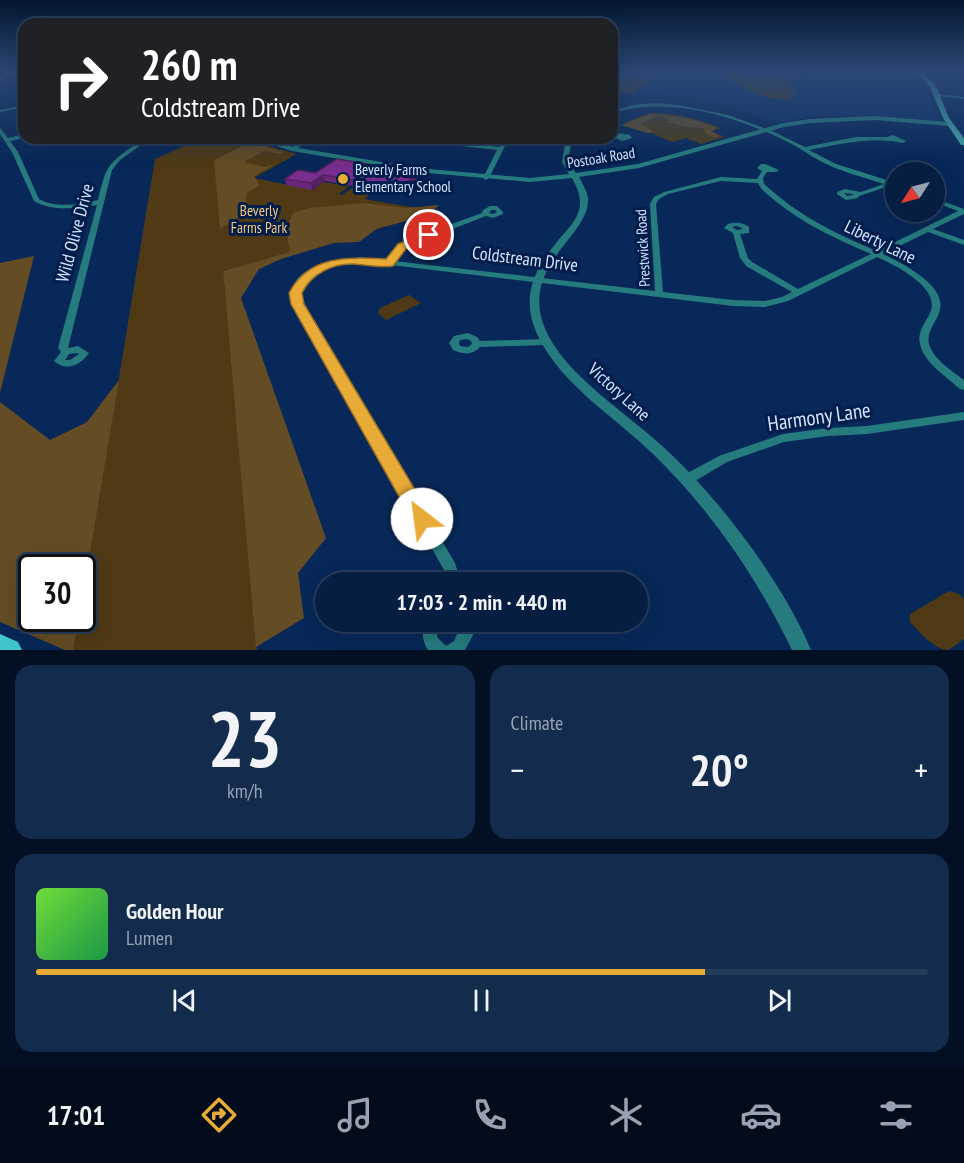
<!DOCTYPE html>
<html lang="en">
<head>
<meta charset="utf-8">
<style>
	:root { --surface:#051e42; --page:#132b4d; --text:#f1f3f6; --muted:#97a2b2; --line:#263c5b; --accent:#e8ab37 }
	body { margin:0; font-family:"PT Sans Narrow",sans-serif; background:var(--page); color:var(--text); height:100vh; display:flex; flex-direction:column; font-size:22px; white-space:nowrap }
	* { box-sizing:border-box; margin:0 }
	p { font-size:20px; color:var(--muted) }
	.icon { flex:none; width:33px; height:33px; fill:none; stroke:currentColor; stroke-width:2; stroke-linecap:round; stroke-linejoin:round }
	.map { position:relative; height:650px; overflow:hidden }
	.side { display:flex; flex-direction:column; gap:15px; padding:15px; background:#031024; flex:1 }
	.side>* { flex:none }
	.hud { position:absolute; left:18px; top:18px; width:600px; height:126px; border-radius:18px; box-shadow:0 6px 24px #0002,0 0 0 2px var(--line); background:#202124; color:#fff; overflow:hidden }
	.needle { width:39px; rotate:234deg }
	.tools { position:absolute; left:885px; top:162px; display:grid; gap:12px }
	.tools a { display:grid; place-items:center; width:60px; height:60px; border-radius:50%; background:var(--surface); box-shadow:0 6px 24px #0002,0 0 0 2px var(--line); font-size:30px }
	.speed { position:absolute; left:18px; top:554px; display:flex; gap:12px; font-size:30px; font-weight:700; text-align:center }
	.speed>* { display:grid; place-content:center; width:78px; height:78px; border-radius:50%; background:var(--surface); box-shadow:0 6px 24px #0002,0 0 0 2px var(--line); line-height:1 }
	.speed .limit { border:3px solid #111; border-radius:9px; background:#fff; color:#111 }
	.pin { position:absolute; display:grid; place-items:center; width:51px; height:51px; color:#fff; margin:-26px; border:3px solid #fff; border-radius:50%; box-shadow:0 2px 6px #0007 }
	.me { position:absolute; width:66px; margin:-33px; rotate:330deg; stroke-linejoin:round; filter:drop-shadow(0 0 4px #0008) }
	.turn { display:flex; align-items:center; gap:21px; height:126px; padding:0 24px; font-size:27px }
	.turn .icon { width:78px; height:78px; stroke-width:2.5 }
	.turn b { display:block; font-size:42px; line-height:51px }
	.big { font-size:45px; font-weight:800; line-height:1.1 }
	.side .card { flex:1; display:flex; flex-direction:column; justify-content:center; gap:9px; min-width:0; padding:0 21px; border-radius:18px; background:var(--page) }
	.side .dial { align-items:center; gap:0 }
	.dial b { font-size:78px; line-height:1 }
	.song { display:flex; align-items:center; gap:18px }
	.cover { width:72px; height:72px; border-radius:9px; background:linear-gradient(135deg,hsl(100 70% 55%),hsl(140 70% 35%)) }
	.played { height:6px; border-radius:3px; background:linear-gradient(90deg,var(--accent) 75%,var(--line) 75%) }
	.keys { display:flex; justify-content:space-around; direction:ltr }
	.heat { display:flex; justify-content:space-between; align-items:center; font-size:33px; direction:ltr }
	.side .tiles { flex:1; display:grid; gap:15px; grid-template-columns:1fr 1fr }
	.card:last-child { grid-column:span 2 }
	.trip { position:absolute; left:315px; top:572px; width:333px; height:60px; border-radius:30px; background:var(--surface); box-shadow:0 6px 24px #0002,0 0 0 2px var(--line); font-weight:800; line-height:60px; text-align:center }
	.tab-bar { display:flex; height:96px; justify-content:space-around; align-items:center; background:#020c1a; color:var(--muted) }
	.tab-bar .icon { width:42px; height:42px }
	.tab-bar .on { color:var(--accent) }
	.tab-bar b { font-size:27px; color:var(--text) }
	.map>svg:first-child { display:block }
</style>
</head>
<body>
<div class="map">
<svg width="964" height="650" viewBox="0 0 964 650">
	<rect width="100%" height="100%" fill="#072858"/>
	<!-- built -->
	<path fill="#0b3067" d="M 612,72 L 774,72 L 808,76 L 811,72 L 913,72 L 923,82 L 940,121 L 866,115 L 816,116 L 778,123 L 721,104 L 702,100 L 661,95 L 612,95 Z"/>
	<!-- green -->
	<g fill="#4f3a15">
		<path d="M 732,72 L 792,77 L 789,86 L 794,88 L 792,98 C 770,104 745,88 725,78 L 728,78 Z"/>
		<path d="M 619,74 L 651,79 L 632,94 L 612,91 L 612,79 Z"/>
		<path d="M 649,113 C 673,112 699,119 721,128 L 712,131 L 725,137 L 701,144 L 686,138 L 672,142 L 627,122 Z"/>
		<path d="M 202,138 L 240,138 L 297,154 L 254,178 L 313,190 L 323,182 L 349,186 L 339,194 L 342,195 L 353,187 L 374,190 L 365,199 L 433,211 L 410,220 L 223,271 L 257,650 L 73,650 L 79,618 L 82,618 L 83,596 L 155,159 Z"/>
		<path d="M 409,295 L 421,303 L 386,320 L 378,313 L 380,308 Z"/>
		<path d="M 949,591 L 959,594 L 964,599 L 964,639 C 959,642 953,648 948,650 C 934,650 918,630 910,622 L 910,614 Z"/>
	</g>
	<!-- forest -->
	<g fill="#644c24">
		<path d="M 650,114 L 687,118 L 717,128 L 711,132 L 719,136 L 715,138 L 706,134 L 703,128 L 685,127 L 663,121 L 672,121 L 661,116 L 640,123 L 654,132 L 648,133 L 620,125 Z"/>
		<path d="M 251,142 L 284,152 L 281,154 L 264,151 L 244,162 L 265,167 L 274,165 L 254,176 L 260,185 L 247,193 L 244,214 L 220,229 L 214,160 Z"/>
		<path d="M 363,203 L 406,208 L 439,205 L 433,211 L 410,220 L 378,228 L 359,242 L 334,243 L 281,259 L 259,269 L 241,298 L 326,538 L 298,573 L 304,618 L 256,647 L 223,271 L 290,252 L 286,230 L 293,213 L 309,208 Z"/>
		<path d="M 34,256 L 0,393 L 0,263 Z"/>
		<path d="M 119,380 L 83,596 L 82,567 L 32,567 L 32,618 L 79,618 L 73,650 L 65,650 L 0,622 L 0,402 L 50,440 L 87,422 Z"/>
	</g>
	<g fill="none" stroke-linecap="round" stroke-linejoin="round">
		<!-- minor -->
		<g fill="#257b7e" fill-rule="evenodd">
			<path d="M 8,72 L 13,72 L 0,80 L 0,77 Z"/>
			<path d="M 783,72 L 787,72 L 787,73 L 785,74 Z"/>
			<path d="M 938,94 L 964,97 L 964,99 L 936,96 Z"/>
			<path d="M 655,103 L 678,105 L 728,115 L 772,131 L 805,147 L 856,137 L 887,137 L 893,135 L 906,141 L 903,143 C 872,136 840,144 809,150 L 836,164 L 893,182 L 896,184 L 896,188 L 889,186 L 859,196 L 858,198 L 846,200 L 837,194 L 837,192 L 845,189 L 861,192 L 884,184 C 863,177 842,172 822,162 C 810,156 799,147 786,141 C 740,119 686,101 634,108 C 627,109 619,112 612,113 L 612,111 L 633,105 ZM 844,193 L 853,194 L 853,195 L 847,196 Z"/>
			<path d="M 24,105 L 24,107 L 0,112 L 0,110 Z"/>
			<path d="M 0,128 L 8,138 L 24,134 L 24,138 L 10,141 L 18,152 L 39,199 C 57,209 78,204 98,200 C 106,168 106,165 133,146 L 91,146 L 88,144 L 89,143 L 104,139 L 107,141 L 106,142 L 138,142 L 144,138 L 151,138 L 120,160 L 112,170 L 68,348 L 78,346 L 89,353 C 81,365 66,372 54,361 L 61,352 L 58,348 L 97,205 C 75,208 54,212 34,201 L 12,152 L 0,134 ZM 77,353 L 79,354 L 70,360 L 65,360 L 69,354 Z"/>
			<path d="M 620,133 L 630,135 L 632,138 L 622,141 L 613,137 Z"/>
			<path d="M 309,138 L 316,138 L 294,150 L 289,149 Z"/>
			<path d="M 405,138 L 421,138 L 499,147 L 503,138 L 509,138 L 489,178 L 486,180 L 483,178 L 497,150 L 408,140 Z"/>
			<path d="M 910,162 L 923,165 L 927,169 L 924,171 L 910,169 L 907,164 Z"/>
			<path d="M 761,164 L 765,164 L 779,170 L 776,172 L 767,172 L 763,178 L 764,184 C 799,216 834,233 877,251 L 958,211 L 934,202 L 934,198 L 964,209 L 964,214 L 933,229 L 964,240 L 964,245 L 928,232 L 883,254 C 900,262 946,285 940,309 C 938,322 926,329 929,344 C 933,359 952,371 964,380 L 964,390 L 960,389 C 947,377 924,363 920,344 C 917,332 925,323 930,313 C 942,288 895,265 877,257 L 788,301 L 765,307 L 733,306 L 366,262 C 347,263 304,267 300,290 C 299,295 301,300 302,304 L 455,563 L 461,582 L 447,582 L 444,570 L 294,304 C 293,300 291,295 292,290 C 296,265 343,257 364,258 C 372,258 379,259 387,260 L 395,248 L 405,241 L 482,213 L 483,210 L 490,206 L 497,206 L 503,212 L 503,214 L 493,218 L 486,216 L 411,245 L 401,252 L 394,261 L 655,291 L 650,204 L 654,197 L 664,192 L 721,177 L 757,179 L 762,171 L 757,168 ZM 721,181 L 758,183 C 761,190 767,194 773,199 C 803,224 836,239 871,254 L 798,289 L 752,262 L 748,258 L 740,234 L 749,233 L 749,227 C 742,222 735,222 728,224 L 724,228 L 733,233 L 740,258 L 746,266 L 792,292 L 782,297 L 765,301 L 733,300 L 663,292 L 656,204 L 659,199 L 668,194 ZM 491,210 L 495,210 L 497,212 L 493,214 L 489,213 ZM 736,226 L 742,228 L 742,229 L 737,230 L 732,227 Z"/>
			<path d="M 468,333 L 477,337 L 480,341 L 546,339 L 551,342 L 546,345 L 480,347 C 472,356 462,354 453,350 L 449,343 L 454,336 ZM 467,339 L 471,341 L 472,344 L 468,347 L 460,346 L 459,343 L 460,340 Z"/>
			<path d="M 964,412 L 964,420 L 867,434 L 828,436 L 784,442 L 727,462 L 690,484 L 686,485 L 682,484 L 680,480 L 682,476 L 719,456 L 783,434 L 828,428 L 867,426 Z"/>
			<path d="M 426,621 L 441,621 L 438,629 L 437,637 L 446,646 L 454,641 L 457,634 L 454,621 L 468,621 L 473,635 L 465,650 L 428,650 C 422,640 421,632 426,621 Z"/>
		</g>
		<!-- tertiary -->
		<path fill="#257b7e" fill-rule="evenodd" d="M 874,116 L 950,122 L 953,124 L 950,126 L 874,120 L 810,123 L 784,127 L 639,168 L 579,177 C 582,183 587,191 588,198 C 589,212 580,224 572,235 C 545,268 527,295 549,337 C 571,378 626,413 661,445 C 716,494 783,582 811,650 L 792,650 C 757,578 711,510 653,454 C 615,417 563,386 539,338 C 520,300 532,272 557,242 C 564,233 574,224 578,213 C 583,200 578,189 572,178 L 530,182 L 417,172 L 292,151 L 252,138 L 262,138 L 293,147 L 417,168 L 530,178 L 569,174 L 562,162 L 566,138 L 572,138 L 568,162 L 576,173 L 638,164 L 783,123 L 810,119 Z"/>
		<!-- secondary -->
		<path fill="#42a4a8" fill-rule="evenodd" d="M 916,72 L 922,72 L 935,84 L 949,118 L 964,138 L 964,145 L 961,145 L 943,118 L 929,85 Z"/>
		<!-- primary -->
		<path fill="#40c6cb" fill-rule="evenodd" d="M 0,634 L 18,642 L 22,650 L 0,650 Z"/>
	</g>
	<!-- wall -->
	<path fill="#682778" d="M 315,173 L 418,178 L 401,194 L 324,181 L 312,190 L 286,185 L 285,179 Z"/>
	<!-- shaded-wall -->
	<g fill="#552062">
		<path d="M 418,172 L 418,178 L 401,194 L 400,188 Z"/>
		<path d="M 323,175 L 324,181 L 312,190 L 311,183 Z"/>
	</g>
	<!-- building -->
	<path fill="#792d8c" stroke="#552062" stroke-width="1.5" d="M 337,159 L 418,172 L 400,188 L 323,175 L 311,183 L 285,179 L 298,170 L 315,173 Z"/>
	<!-- sky -->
	<linearGradient id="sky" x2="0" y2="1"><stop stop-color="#041630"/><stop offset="0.44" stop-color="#2b4875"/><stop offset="1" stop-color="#2b4875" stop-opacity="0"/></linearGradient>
	<rect width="964" height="163" fill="url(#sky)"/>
	<!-- route -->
	<path fill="#e8ab37" stroke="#976f24" stroke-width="1.5" d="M 429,232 L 434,235 L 433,238 L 406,249 L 393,266 C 381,268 367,265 354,264 C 333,263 311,274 302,293 L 304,304 L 429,513 L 431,519 L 429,525 L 422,528 L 415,525 L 291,304 L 289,293 C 309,255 347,257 386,259 L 398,244 Z"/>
	<!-- markers -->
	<circle fill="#e8ab37" stroke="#001d4c" stroke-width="2" cx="343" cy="179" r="6"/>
	<g text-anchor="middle" stroke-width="6" stroke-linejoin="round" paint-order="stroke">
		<!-- far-street labels -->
		<g font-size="15" fill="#d3e3fc" stroke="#001d4c">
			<text transform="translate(601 158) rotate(-9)" y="5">Postoak Road</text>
			<text transform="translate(643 248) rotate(-93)" y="5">Prestwick Road</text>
		</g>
		<!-- far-poi labels -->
		<g font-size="15" fill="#d3e3fc" stroke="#001d4c" text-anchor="start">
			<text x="355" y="175">Beverly Farms<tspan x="355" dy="17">Elementary School</tspan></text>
		</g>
		<!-- far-park labels -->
		<g font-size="15" fill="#f8c776" stroke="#001d4c">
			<text x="259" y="216">Beverly<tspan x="259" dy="17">Farms Park</tspan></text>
		</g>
		<!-- street labels -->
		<g font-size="18" fill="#d3e3fc" stroke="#001d4c">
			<text transform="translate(75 233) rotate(-75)" y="6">Wild Olive Drive</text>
			<text transform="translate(880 242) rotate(26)" y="6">Liberty Lane</text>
			<text transform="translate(525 259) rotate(7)" y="6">Coldstream Drive</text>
			<text transform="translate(619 392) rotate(42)" y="6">Victory Lane</text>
		</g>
		<!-- near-street labels -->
		<g font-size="21" fill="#d3e3fc" stroke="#001d4c">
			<text transform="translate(819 417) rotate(-8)" y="7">Harmony Lane</text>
		</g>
	</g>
</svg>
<div class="tools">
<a><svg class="needle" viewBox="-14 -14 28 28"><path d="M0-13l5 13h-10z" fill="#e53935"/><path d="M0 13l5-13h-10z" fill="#97a2b2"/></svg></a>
</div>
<div class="speed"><div class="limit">30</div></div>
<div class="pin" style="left:429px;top:235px;background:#d93025"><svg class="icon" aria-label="arrive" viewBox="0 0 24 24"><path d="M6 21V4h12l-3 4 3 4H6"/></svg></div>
<svg class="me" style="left:422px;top:519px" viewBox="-20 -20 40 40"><circle r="19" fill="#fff"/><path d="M0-13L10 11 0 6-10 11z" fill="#e8ab37"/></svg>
<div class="trip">17:03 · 2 min · 440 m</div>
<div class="hud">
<div class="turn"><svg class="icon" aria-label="right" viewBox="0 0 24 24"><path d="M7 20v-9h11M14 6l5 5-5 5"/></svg><div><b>260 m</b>Coldstream Drive</div></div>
</div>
</div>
<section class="side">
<div class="tiles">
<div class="card dial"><b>23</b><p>km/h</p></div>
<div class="card"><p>Climate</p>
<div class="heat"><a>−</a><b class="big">20°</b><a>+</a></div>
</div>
<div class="card">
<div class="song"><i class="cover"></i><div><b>Golden Hour</b><p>Lumen</p></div></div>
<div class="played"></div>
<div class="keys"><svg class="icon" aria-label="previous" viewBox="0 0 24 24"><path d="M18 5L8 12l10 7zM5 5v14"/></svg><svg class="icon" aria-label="pause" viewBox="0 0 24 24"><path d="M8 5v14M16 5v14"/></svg><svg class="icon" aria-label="next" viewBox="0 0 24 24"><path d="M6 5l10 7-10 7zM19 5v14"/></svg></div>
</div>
</div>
</section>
<nav class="tab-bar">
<b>17:01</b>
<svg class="icon on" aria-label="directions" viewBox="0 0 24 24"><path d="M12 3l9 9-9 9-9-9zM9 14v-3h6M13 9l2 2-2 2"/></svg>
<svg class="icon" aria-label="music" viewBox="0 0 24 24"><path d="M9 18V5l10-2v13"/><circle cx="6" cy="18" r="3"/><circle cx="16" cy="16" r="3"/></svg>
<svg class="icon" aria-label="phone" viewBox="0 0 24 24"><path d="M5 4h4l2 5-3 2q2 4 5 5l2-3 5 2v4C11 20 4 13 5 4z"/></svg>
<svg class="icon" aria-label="climate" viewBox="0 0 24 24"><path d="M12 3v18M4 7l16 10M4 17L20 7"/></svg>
<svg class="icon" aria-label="car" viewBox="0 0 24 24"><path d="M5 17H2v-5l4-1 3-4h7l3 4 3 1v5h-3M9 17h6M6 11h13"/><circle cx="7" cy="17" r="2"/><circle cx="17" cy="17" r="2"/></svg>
<svg class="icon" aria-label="filters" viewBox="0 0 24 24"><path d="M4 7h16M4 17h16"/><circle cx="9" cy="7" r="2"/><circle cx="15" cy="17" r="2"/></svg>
</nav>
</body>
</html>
